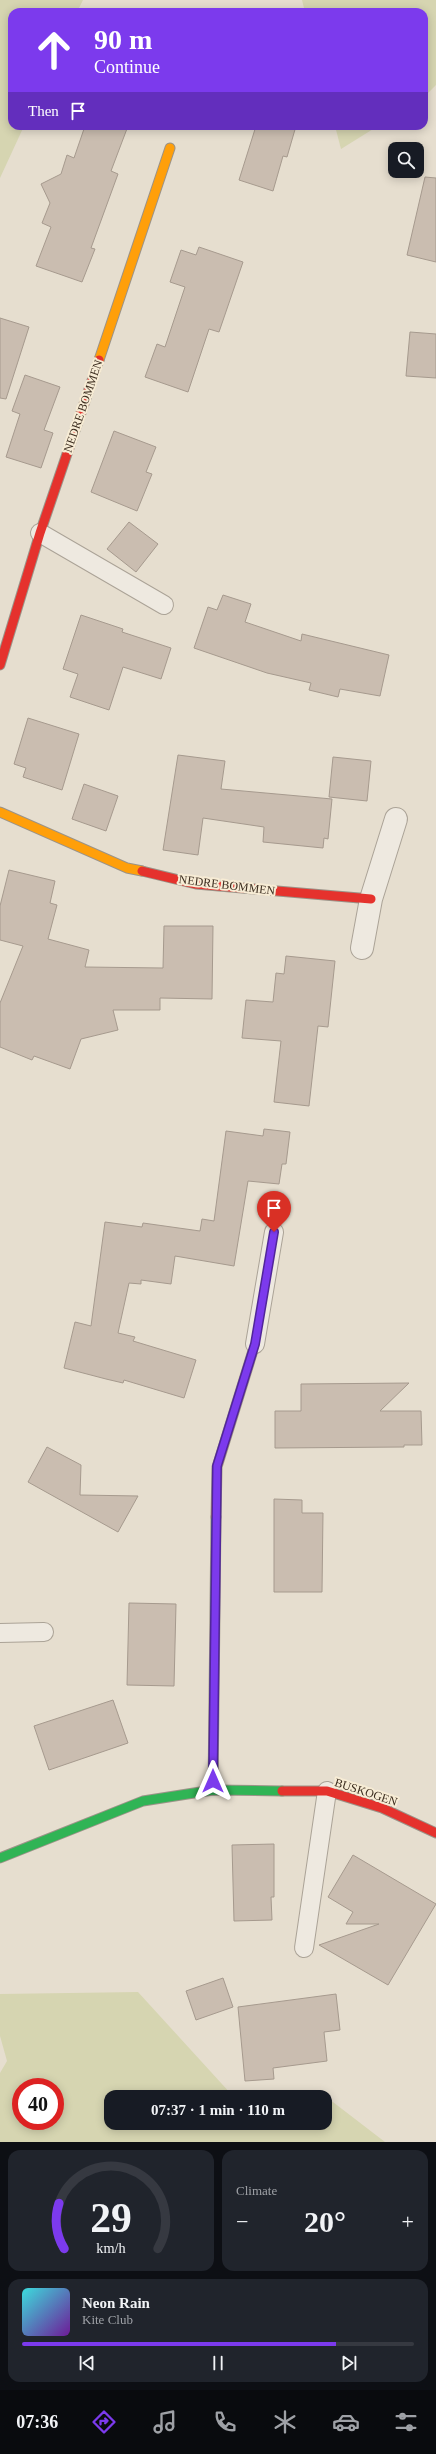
<!DOCTYPE html>
<html lang="en">
<head>
<meta charset="utf-8">
<style>
	:root { --surface:#171b24; --page:#20242c; --text:#f1f3f6; --muted:#9ea1a6; --line:#363941; --accent:#7c3aed }
	body { margin:0; font-family:"Times New Roman",serif; background:var(--page); color:var(--text); height:100vh; display:flex; flex-direction:column; font-size:15px; white-space:nowrap }
	* { box-sizing:border-box; margin:0 }
	p { font-size:13px; color:var(--muted) }
	.icon { flex:none; width:22px; height:22px; fill:none; stroke:currentColor; stroke-width:2; stroke-linecap:round; stroke-linejoin:round }
	.map { position:relative; height:2142px; overflow:hidden }
	.side { display:flex; flex-direction:column; gap:8px; padding:8px; background:#0d0f14; flex:1 }
	.side>* { flex:none }
	.banner { position:absolute; left:8px; top:8px; width:420px; height:122px; border-radius:12px; box-shadow:0 2px 10px #0003; background:#7c3aed; color:#fff; overflow:hidden }
	.tools { position:absolute; left:388px; top:142px; display:grid; gap:8px }
	.tools a { display:grid; place-items:center; width:36px; height:36px; border-radius:8px; background:var(--surface); box-shadow:0 2px 10px #0003; font-size:20px }
	.speed { position:absolute; left:12px; top:2078px; display:flex; gap:8px; font-size:20px; font-weight:700; text-align:center }
	.speed>* { display:grid; place-content:center; width:52px; height:52px; border-radius:50%; background:var(--surface); box-shadow:0 2px 10px #0003; line-height:1 }
	.speed .limit { border:6px solid #d22; background:#fff; color:#111 }
	.pin { position:absolute; display:grid; place-items:center; width:34px; height:34px; color:#fff; margin:-41px -17px; border-radius:50% 50% 50% 0; rotate:-45deg; box-shadow:0 0 4px #0007 }
	.pin .icon { rotate:45deg }
	.me { position:absolute; width:44px; margin:-22px; rotate:0deg; stroke-linejoin:round; filter:drop-shadow(0 0 3px #0008) }
	.turn { display:flex; align-items:center; gap:14px; height:84px; padding:0 20px; font-size:18px }
	.turn .icon { width:52px; height:52px; stroke-width:2.5 }
	.turn b { display:block; font-size:28px; line-height:34px }
	.then { display:flex; align-items:center; height:38px; padding:0 20px; background:#0003; gap:8px; font-size:15px }
	.big { font-size:30px; font-weight:700; line-height:1.1 }
	.side .card { flex:1; display:flex; flex-direction:column; justify-content:center; gap:6px; min-width:0; padding:0 14px; border-radius:12px; background:var(--page) }
	.side .dial { align-items:center; gap:0 }
	.dial svg { height:104px; overflow:visible; fill:none; stroke:var(--line); stroke-width:7; stroke-linecap:round; text-anchor:middle }
	.dial text { fill:var(--text); stroke:none }
	.song { display:flex; align-items:center; gap:12px }
	.cover { width:48px; height:48px; border-radius:6px; background:linear-gradient(135deg,hsl(180 70% 55%),hsl(280 70% 35%)) }
	.played { height:4px; border-radius:2px; background:linear-gradient(90deg,var(--accent) 80%,var(--line) 80%) }
	.keys { display:flex; justify-content:space-around; direction:ltr }
	.heat { display:flex; justify-content:space-between; align-items:center; font-size:22px; direction:ltr }
	.side .tiles { flex:1; display:grid; gap:8px; grid-template-columns:1fr 1fr }
	.card:last-child { grid-column:span 2 }
	.trip { position:absolute; left:104px; top:2090px; width:228px; height:40px; border-radius:12px; background:var(--surface); box-shadow:0 2px 10px #0003; font-weight:700; line-height:40px; text-align:center }
	.dock { display:flex; height:64px; justify-content:space-around; align-items:center; background:#090b0e; color:var(--muted) }
	.dock .icon { width:28px; height:28px }
	.dock .selected { color:var(--accent) }
	.dock b { font-size:18px; color:var(--text) }
	.map>svg:first-child { display:block }
</style>
</head>
<body>
<div class="map">
<svg width="436" height="2142" viewBox="0 0 436 2142">
	<rect width="100%" height="100%" fill="#e6decf"/>
	<!-- green -->
	<g fill="#d6d5b1" fill-rule="evenodd">
		<path d="M 0,0 L 83,0 L 77,12 L 12,12 L 12,126 L 24,126 L 0,178 Z"/>
		<path d="M 302,0 L 436,0 L 436,85 L 424,97 L 424,12 L 305,12 Z"/>
		<path d="M 335,126 L 378,126 L 341,149 Z"/>
		<path d="M 138,1992 L 232,2095 L 290,2097 L 111,2097 L 111,2123 L 325,2123 L 325,2098 L 329,2099 L 385,2142 L 0,2142 L 0,2073 L 7,2061 L 0,2036 L 0,1994 ZM 21,2087 L 55,2087 L 55,2121 L 21,2121 Z"/>
	</g>
	<!-- building -->
	<g fill="#cabdb0" stroke="#a69a8e">
		<path d="M 85,126 L 128,126 L 111,171 L 118,174 L 91,248 L 95,249 L 82,282 L 36,266 L 51,227 L 42,223 L 50,203 L 41,184 L 61,174 L 67,155 L 74,158 Z"/>
		<path d="M 256,126 L 296,126 L 287,157 L 283,156 L 273,191 L 239,180 Z"/>
		<path d="M 425,177 L 436,178 L 436,262 L 407,255 Z"/>
		<path d="M 199,247 L 243,262 L 219,332 L 209,329 L 188,392 L 145,377 L 157,344 L 165,347 L 185,287 L 170,282 L 181,250 L 196,255 Z"/>
		<path d="M 0,318 L 29,327 L 6,399 L 0,398 Z"/>
		<path d="M 410,332 L 436,334 L 436,378 L 406,376 Z"/>
		<path d="M 25,375 L 60,387 L 44,430 L 53,433 L 41,468 L 6,457 L 20,414 L 12,411 Z"/>
		<path d="M 114,431 L 156,447 L 146,472 L 152,474 L 137,511 L 91,492 Z"/>
		<path d="M 129,522 L 158,544 L 136,572 L 107,549 Z"/>
		<path d="M 223,595 L 251,604 L 245,622 L 301,641 L 302,634 L 389,655 L 380,696 L 340,689 L 338,697 L 309,690 L 311,683 L 267,673 L 194,648 L 208,607 L 217,610 Z"/>
		<path d="M 81,615 L 123,629 L 122,632 L 171,648 L 161,679 L 123,667 L 109,710 L 70,697 L 78,674 L 63,669 Z"/>
		<path d="M 28,718 L 79,734 L 62,790 L 23,777 L 26,768 L 14,764 Z"/>
		<path d="M 178,755 L 225,761 L 221,789 L 332,799 L 328,839 L 324,838 L 323,848 L 263,842 L 264,827 L 203,818 L 198,855 L 163,850 Z"/>
		<path d="M 333,757 L 371,761 L 367,801 L 329,797 Z"/>
		<path d="M 84,784 L 118,796 L 106,831 L 72,819 Z"/>
		<path d="M 9,870 L 55,881 L 50,903 L 57,905 L 48,939 L 89,950 L 85,967 L 163,968 L 164,926 L 213,926 L 212,999 L 160,998 L 160,1010 L 113,1010 L 118,1030 L 81,1039 L 70,1069 L 34,1056 L 32,1060 L 0,1047 L 0,1003 L 23,946 L 0,940 L 0,906 Z"/>
		<path d="M 286,956 L 335,961 L 328,1027 L 318,1026 L 309,1106 L 274,1102 L 281,1041 L 242,1038 L 246,1000 L 273,1002 L 276,973 L 284,974 Z"/>
		<path d="M 264,1129 L 290,1132 L 286,1164 L 282,1164 L 279,1184 L 248,1181 L 234,1266 L 175,1256 L 171,1284 L 141,1280 L 141,1284 L 129,1283 L 118,1333 L 135,1337 L 133,1341 L 196,1360 L 184,1398 L 124,1380 L 123,1383 L 106,1379 L 64,1368 L 75,1322 L 91,1326 L 105,1222 L 142,1227 L 143,1223 L 200,1231 L 202,1219 L 214,1221 L 226,1131 L 263,1136 Z"/>
		<path d="M 409,1383 L 380,1411 L 421,1411 L 422,1445 L 404,1445 L 404,1447 L 275,1448 L 275,1411 L 301,1411 L 301,1384 Z"/>
		<path d="M 47,1447 L 81,1465 L 80,1495 L 138,1496 L 118,1532 L 28,1482 Z"/>
		<path d="M 274,1499 L 302,1500 L 302,1513 L 323,1513 L 322,1592 L 274,1592 Z"/>
		<path d="M 129,1603 L 176,1604 L 174,1686 L 127,1685 Z"/>
		<path d="M 113,1700 L 128,1743 L 49,1770 L 34,1726 Z"/>
		<path d="M 274,1844 L 274,1897 L 271,1897 L 272,1920 L 234,1921 L 232,1845 Z"/>
		<path d="M 353,1855 L 436,1904 L 388,1985 L 319,1945 L 379,1924 L 346,1924 L 353,1912 L 328,1897 Z"/>
		<path d="M 223,1978 L 233,2007 L 196,2020 L 186,1991 Z"/>
		<path d="M 336,1994 L 340,2030 L 324,2032 L 327,2061 L 273,2068 L 274,2079 L 245,2081 L 238,2007 Z"/>
	</g>
	<g fill="none" stroke-linecap="round" stroke-linejoin="round">
		<!-- lane casing -->
		<g stroke="#aba397" stroke-width="20">
			<g id="lane">
				<path d="M 40,533 L 164,605"/>
				<path d="M 255,1344 L 274,1232"/>
				<path d="M 0,1633 L 44,1632"/>
				<path d="M 304,1948 L 327,1791"/>
			</g>
		</g>
		<!-- street casing -->
		<g stroke="#aba397" stroke-width="24">
			<path id="street" d="M 362,948 L 371,899 L 396,819"/>
		</g>
		<!-- fast casing -->
		<g stroke="#9b9388" stroke-width="11">
			<g id="fast">
				<path d="M 213,1790 L 216,1517"/>
				<path d="M 0,1858 L 143,1801 L 213,1790 L 282,1791"/>
			</g>
		</g>
		<!-- slow casing -->
		<g stroke="#9b9388" stroke-width="11">
			<g id="slow">
				<path d="M 99,360 L 170,148"/>
				<path d="M 0,812 L 127,868 L 142,871"/>
				<path d="M 216,1517 L 217,1467 L 255,1344"/>
			</g>
		</g>
		<!-- jam casing -->
		<g stroke="#9b9388" stroke-width="11">
			<g id="jam">
				<path d="M 0,665 L 40,533 L 99,360"/>
				<path d="M 142,871 L 196,884 L 371,899"/>
				<path d="M 282,1791 L 327,1791 L 382,1808 L 436,1833"/>
			</g>
		</g>
		<!-- lane -->
		<use href="#lane" stroke="#eee9e0" stroke-width="18"/>
		<!-- street -->
		<use href="#street" stroke="#eee9e0" stroke-width="22"/>
		<!-- fast -->
		<use href="#fast" stroke="#30b455" stroke-width="9"/>
		<!-- slow -->
		<use href="#slow" stroke="#ff9f0a" stroke-width="9"/>
		<!-- jam -->
		<use href="#jam" stroke="#e5322d" stroke-width="9"/>
	</g>
	<g fill="none" stroke-linecap="round" stroke-linejoin="round">
		<!-- route casing -->
		<g stroke="#51269a" stroke-width="10">
			<path id="route" d="M 213,1781 L 217,1466 L 255,1344 L 274,1232"/>
		</g>
		<!-- route -->
		<use href="#route" stroke="#7c3aed" stroke-width="7"/>
	</g>
	<g text-anchor="middle" stroke-width="4" stroke-linejoin="round" paint-order="stroke">
		<!-- street labels -->
		<g font-size="12" fill="#3b2c1e" stroke="#f7ecd5">
			<text transform="translate(83 406) rotate(-71)" y="4">NEDRE BOMMEN</text>
			<text transform="translate(227 885) rotate(7)" y="4">NEDRE BOMMEN</text>
			<text transform="translate(366 1792) rotate(18)" y="4">BUSKOGEN</text>
		</g>
	</g>
</svg>
<div class="tools">
<a><svg class="icon" aria-label="search" viewBox="0 0 24 24"><circle cx="10" cy="10" r="6"/><path d="M15 15l6 6"/></svg></a>
</div>
<div class="speed"><div class="limit">40</div></div>
<div class="pin" style="left:274px;top:1232px;background:#d93025"><svg class="icon" aria-label="arrive" viewBox="0 0 24 24"><path d="M6 21V4h12l-3 4 3 4H6"/></svg></div>
<svg class="me" style="left:213px;top:1781px" viewBox="-20 -20 40 40"><path d="M0-17L14 15 0 8-14 15z" fill="#7c3aed" stroke="#fff" stroke-width="4"/></svg>
<div class="trip">07:37 · 1 min · 110 m</div>
<div class="banner">
<div class="turn"><svg class="icon" aria-label="ahead" viewBox="0 0 24 24"><path d="M12 20V5M6 11l6-6 6 6"/></svg><div><b>90 m</b>Continue</div></div>
<div class="then">Then<svg class="icon" aria-label="arrive" viewBox="0 0 24 24"><path d="M6 21V4h12l-3 4 3 4H6"/></svg></div>
</div>
</div>
<section class="side">
<div class="tiles">
<div class="card dial"><svg viewBox="0 0 100 80">
<path d="M14 69A42 42 0 1 1 86 69"/>
<path d="M14 69A42 42 0 0 1 10 34" stroke="#7c3aed"/>
<text x="50" y="56" font-size="32" font-weight="700">29</text>
<text x="50" y="72" font-size="11">km/h</text>
</svg></div>
<div class="card"><p>Climate</p>
<div class="heat"><a>−</a><b class="big">20°</b><a>+</a></div>
</div>
<div class="card">
<div class="song"><i class="cover"></i><div><b>Neon Rain</b><p>Kite Club</p></div></div>
<div class="played"></div>
<div class="keys"><svg class="icon" aria-label="previous" viewBox="0 0 24 24"><path d="M18 5L8 12l10 7zM5 5v14"/></svg><svg class="icon" aria-label="pause" viewBox="0 0 24 24"><path d="M8 5v14M16 5v14"/></svg><svg class="icon" aria-label="next" viewBox="0 0 24 24"><path d="M6 5l10 7-10 7zM19 5v14"/></svg></div>
</div>
</div>
</section>
<nav class="dock">
<b>07:36</b>
<svg class="icon selected" aria-label="directions" viewBox="0 0 24 24"><path d="M12 3l9 9-9 9-9-9zM9 14v-3h6M13 9l2 2-2 2"/></svg>
<svg class="icon" aria-label="music" viewBox="0 0 24 24"><path d="M9 18V5l10-2v13"/><circle cx="6" cy="18" r="3"/><circle cx="16" cy="16" r="3"/></svg>
<svg class="icon" aria-label="phone" viewBox="0 0 24 24"><path d="M5 4h4l2 5-3 2q2 4 5 5l2-3 5 2v4C11 20 4 13 5 4z"/></svg>
<svg class="icon" aria-label="climate" viewBox="0 0 24 24"><path d="M12 3v18M4 7l16 10M4 17L20 7"/></svg>
<svg class="icon" aria-label="car" viewBox="0 0 24 24"><path d="M5 17H2v-5l4-1 3-4h7l3 4 3 1v5h-3M9 17h6M6 11h13"/><circle cx="7" cy="17" r="2"/><circle cx="17" cy="17" r="2"/></svg>
<svg class="icon" aria-label="filters" viewBox="0 0 24 24"><path d="M4 7h16M4 17h16"/><circle cx="9" cy="7" r="2"/><circle cx="15" cy="17" r="2"/></svg>
</nav>
</body>
</html>
